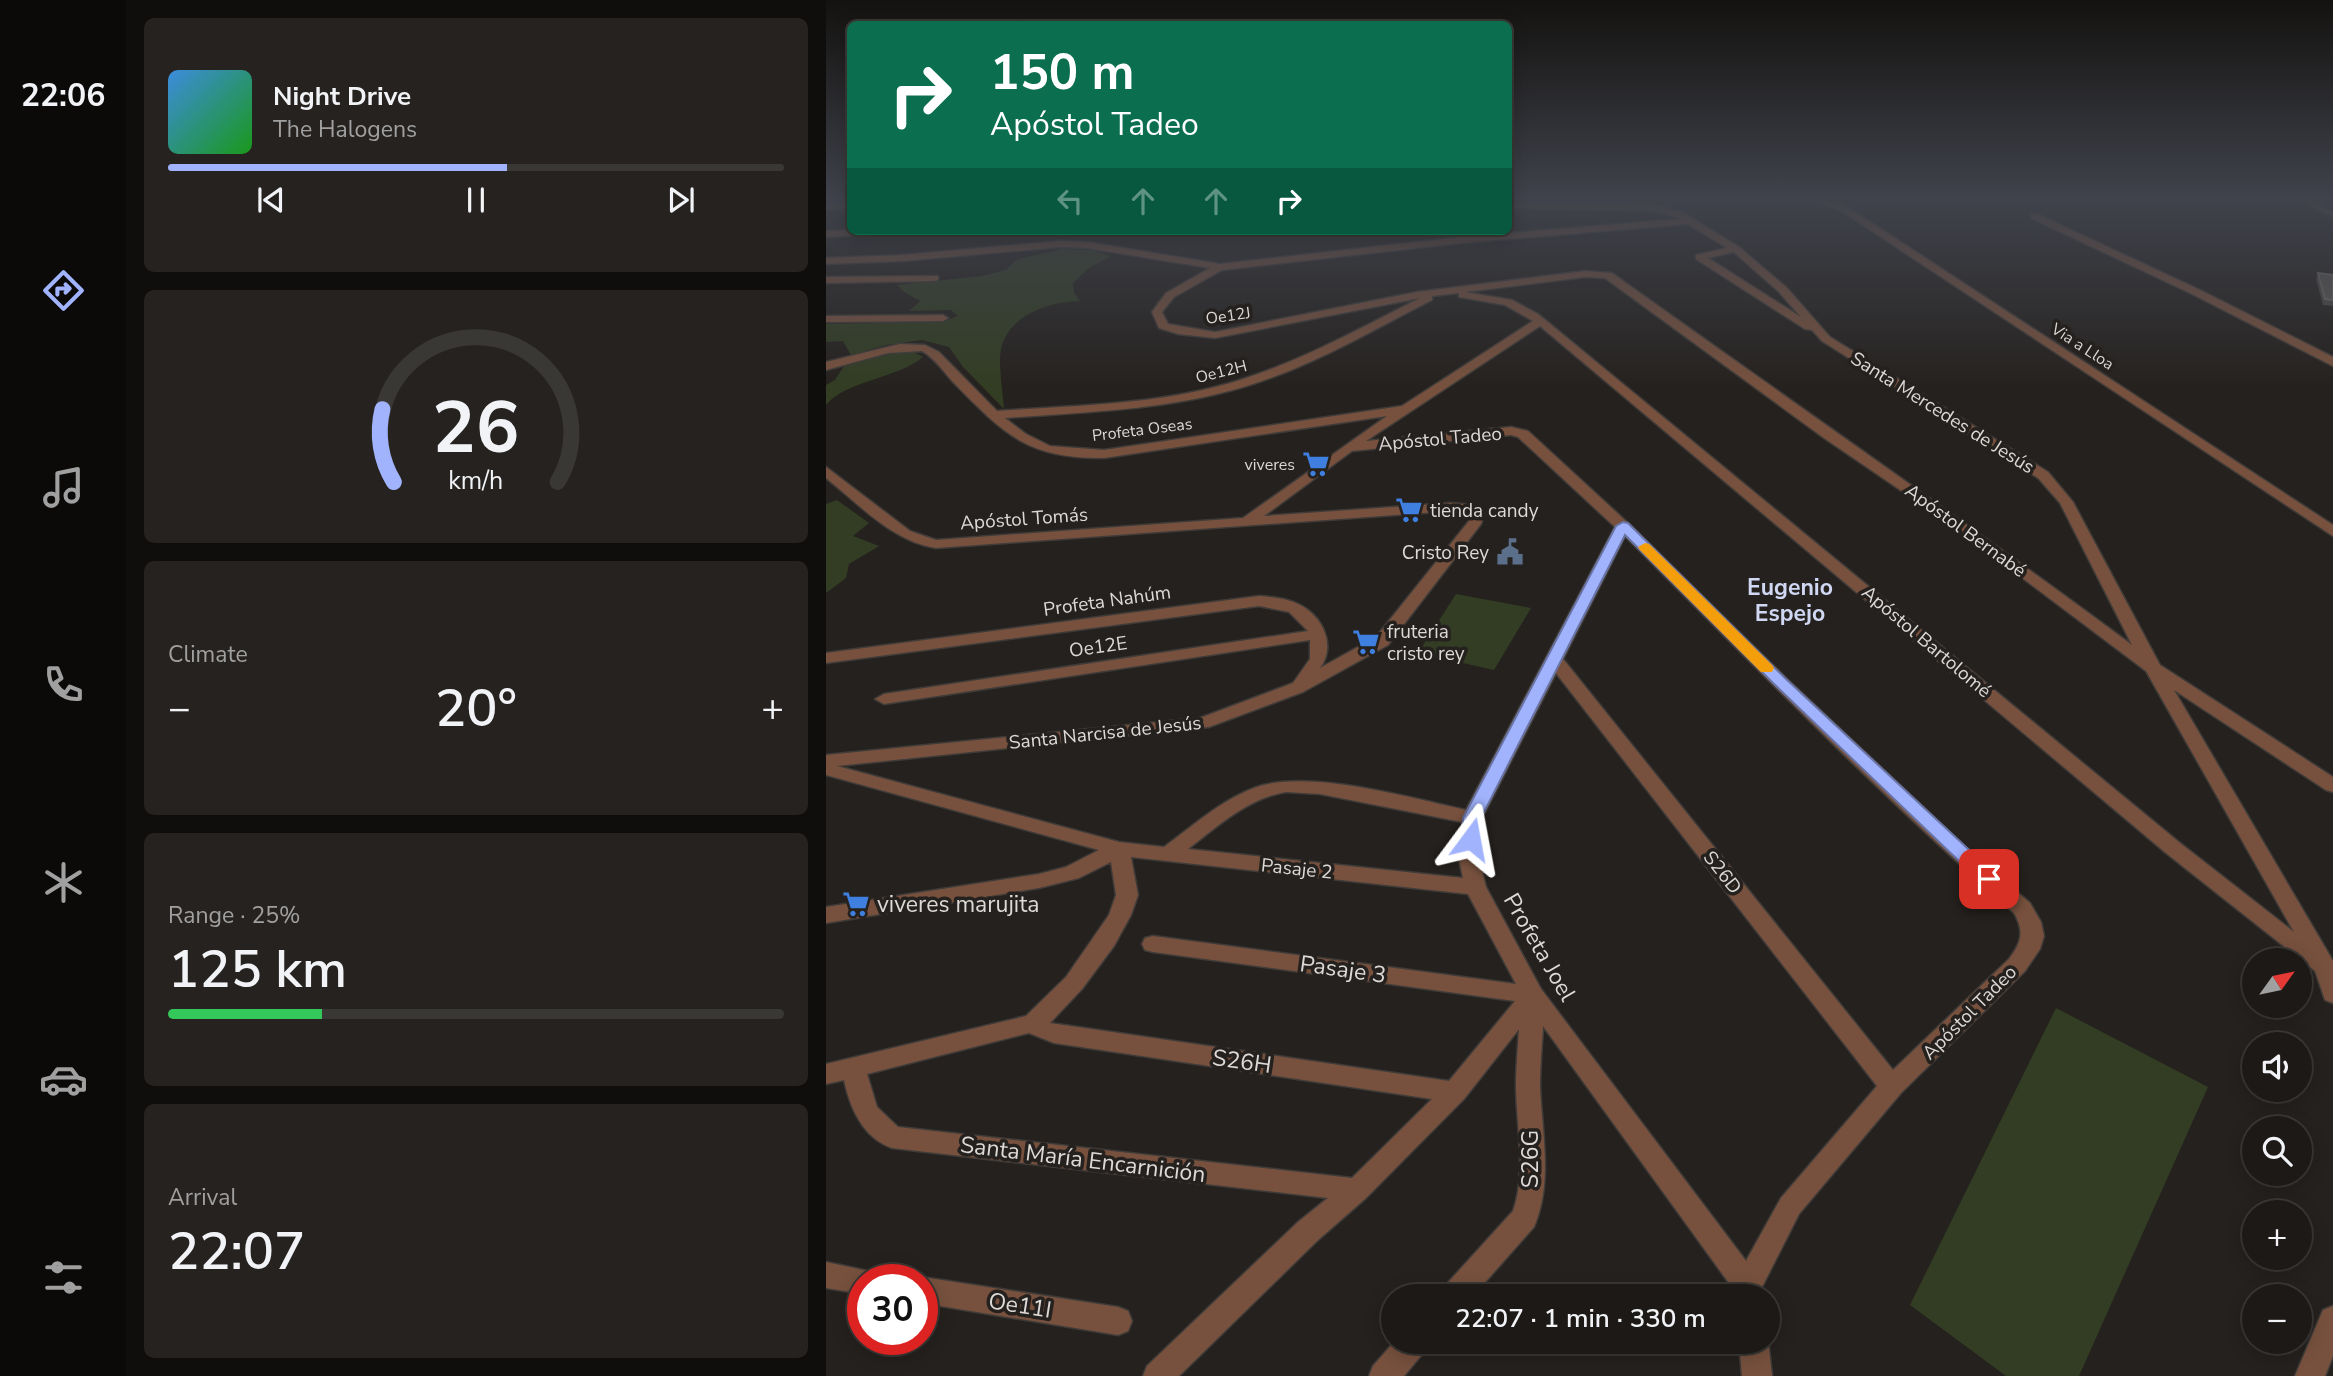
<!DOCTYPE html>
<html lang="en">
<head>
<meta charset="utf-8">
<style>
	:root { --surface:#1c1916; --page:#25221f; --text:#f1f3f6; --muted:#a0a0a1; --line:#3a3835; --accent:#a1b3fd }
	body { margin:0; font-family:"Nunito Sans",sans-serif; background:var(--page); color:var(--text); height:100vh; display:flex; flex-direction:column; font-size:26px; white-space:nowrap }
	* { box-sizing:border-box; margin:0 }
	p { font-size:23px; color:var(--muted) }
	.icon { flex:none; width:38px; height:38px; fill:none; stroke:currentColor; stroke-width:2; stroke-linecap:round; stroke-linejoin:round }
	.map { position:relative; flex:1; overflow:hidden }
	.panel { display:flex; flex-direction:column; gap:18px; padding:18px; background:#0f0e0c; width:700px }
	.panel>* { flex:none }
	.banner { position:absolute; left:21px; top:21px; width:665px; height:214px; border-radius:10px; box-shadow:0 4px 18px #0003,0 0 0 2px var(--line); background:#0b6e4f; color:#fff; overflow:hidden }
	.needle { width:46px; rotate:57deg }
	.tools { position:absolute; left:1416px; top:948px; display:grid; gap:14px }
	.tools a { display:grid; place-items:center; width:70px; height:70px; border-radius:50%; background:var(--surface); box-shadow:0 4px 18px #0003,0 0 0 2px var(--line); font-size:35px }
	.speed { position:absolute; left:21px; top:1264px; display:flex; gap:14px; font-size:35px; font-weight:700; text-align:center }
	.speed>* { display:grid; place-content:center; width:91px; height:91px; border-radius:50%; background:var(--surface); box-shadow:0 4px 18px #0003,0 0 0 2px var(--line); line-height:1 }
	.speed .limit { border:10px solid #d22; background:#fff; color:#111 }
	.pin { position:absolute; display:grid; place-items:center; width:60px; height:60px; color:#fff; margin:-30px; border-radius:14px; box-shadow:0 4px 10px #0006 }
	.me { position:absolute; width:77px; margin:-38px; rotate:13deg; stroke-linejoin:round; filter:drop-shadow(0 0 5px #0008) }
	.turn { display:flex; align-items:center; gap:24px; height:147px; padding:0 28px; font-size:32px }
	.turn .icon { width:91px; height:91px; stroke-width:2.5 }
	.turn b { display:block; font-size:49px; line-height:60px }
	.lanes { display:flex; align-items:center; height:66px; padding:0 28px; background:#0003; justify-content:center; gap:35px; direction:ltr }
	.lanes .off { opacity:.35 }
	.big { font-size:52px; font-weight:600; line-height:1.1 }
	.panel .widget { flex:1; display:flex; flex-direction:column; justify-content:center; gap:10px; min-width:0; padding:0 24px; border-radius:10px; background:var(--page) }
	.panel .dial { align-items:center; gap:0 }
	.dial svg { height:182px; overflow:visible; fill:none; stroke:var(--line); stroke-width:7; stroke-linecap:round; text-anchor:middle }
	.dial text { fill:var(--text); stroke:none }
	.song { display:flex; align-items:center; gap:21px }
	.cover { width:84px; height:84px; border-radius:10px; background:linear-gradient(135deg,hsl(210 70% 55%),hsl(120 70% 35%)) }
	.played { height:7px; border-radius:4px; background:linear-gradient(90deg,var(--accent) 55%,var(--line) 55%) }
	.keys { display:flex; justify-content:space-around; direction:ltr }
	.heat { display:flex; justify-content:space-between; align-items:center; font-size:38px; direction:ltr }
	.charge { height:10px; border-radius:5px; background:linear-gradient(90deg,#34c759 25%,var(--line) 0) }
	.trip { position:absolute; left:555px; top:1284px; width:399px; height:70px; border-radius:35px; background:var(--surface); box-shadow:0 4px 18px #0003,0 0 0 2px var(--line); font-weight:600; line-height:70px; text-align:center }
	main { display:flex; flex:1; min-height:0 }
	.tab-bar { display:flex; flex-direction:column; width:126px; justify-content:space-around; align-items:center; background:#0b0a09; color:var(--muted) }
	.tab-bar .icon { width:49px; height:49px }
	.tab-bar .on { color:var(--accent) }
	.tab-bar b { font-size:32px; color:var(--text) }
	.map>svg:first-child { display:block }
</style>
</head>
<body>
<main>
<nav class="tab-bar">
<b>22:06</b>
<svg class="icon on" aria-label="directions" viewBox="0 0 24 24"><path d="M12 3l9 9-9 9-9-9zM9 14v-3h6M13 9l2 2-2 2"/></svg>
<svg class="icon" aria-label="music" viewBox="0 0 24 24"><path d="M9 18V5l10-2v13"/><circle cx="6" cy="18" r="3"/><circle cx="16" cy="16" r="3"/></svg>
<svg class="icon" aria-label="phone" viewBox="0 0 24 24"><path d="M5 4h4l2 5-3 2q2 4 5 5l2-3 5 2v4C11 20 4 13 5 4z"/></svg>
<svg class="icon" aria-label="climate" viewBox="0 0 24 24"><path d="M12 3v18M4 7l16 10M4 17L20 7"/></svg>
<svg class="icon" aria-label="car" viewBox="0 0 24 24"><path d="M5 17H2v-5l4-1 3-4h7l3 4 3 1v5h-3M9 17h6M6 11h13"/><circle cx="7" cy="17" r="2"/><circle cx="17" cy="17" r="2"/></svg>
<svg class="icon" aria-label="filters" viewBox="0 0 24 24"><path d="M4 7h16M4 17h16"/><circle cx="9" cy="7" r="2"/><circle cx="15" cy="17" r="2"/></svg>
</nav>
<section class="panel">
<div class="widget">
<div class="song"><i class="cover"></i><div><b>Night Drive</b><p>The Halogens</p></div></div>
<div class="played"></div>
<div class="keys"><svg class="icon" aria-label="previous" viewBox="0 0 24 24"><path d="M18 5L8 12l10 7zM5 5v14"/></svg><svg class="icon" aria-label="pause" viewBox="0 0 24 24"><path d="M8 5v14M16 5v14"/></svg><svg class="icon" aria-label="next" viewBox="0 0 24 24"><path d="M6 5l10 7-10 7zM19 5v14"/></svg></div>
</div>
<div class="widget dial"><svg viewBox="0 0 100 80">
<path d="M14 69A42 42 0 1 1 86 69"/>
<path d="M14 69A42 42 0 0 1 9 37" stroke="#a1b3fd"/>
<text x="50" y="56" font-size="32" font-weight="700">26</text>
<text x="50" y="72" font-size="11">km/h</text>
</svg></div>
<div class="widget"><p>Climate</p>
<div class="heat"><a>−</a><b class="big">20°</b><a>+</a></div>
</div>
<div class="widget"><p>Range · 25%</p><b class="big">125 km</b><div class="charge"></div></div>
<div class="widget"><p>Arrival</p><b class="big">22:07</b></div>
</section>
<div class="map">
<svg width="1507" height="1376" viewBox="0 0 1507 1376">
	<rect width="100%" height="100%" fill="#25211e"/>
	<!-- green -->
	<g fill="#323d23">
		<path d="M 235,249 L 266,250 L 285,256 L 263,268 L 247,283 L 248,293 L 254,301 C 224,302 183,314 175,349 C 172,364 177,393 178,409 L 137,367 L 123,347 L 96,340 L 60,345 L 25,355 L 17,341 L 0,342 L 0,324 L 116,322 L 132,316 L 125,310 L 83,311 L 94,301 L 78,292 L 71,285 L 156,276 L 180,270 L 190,260 Z"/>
		<path d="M 72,351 L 86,351 L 97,357 C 73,378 19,381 0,405 L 0,385 L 9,380 L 18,366 Z"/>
		<path d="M 11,500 L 43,523 L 27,536 L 53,546 L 23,564 L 20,578 L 0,593 L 0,504 Z"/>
		<path d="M 630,594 L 705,608 L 668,670 L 592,653 Z"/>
		<path d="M 1230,1008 L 1382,1087 L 1253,1376 L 1180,1376 L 1084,1305 Z"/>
	</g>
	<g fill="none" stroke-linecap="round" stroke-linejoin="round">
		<!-- service casing -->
		<g stroke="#3f3b38" stroke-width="4">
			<path id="service" d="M 1469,197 L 1478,197 L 1507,212 L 1507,217 Z"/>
		</g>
		<!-- minor casing -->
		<g stroke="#3f3b38" stroke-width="3">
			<g id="minor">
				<path d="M 682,202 L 829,205 L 856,212 L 913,247 L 961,288 L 1004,337 L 1222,472 L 1247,502 L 1334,665 L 1507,777 L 1507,792 L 1500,790 L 1348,690 L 1507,961 L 1507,1003 L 1499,1000 L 1489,971 L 1340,853 L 714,326 L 540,441 L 685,427 L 702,431 L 802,523 L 959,677 L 1151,858 L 1204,903 L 1215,922 L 1218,936 L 1214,949 L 1199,971 L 1075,1093 L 973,1214 L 936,1287 L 937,1297 L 909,1297 L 908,1290 L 717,1026 C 716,1046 714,1066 714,1086 C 716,1133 727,1183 708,1227 L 646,1297 L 614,1297 L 618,1287 L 687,1211 C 701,1172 690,1125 690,1084 C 690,1066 692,1047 693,1029 L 638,1099 L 540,1198 L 492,1240 L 353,1376 L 317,1376 L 321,1366 L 472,1222 L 502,1198 L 66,1148 C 37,1138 24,1108 18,1080 L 0,1084 L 0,1064 L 200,1016 L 240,977 L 283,915 L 290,895 L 285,862 L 253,878 L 213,888 L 0,923 L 0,907 L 213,874 L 240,867 L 273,850 L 0,775 L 0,755 L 374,718 L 467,683 L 484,659 L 484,640 L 58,704 L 49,699 L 58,694 L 482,631 L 463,612 L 433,606 L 0,663 L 0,653 L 433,596 C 446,597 460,598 472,604 C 496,615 511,645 494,668 L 550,637 L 643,521 L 644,515 L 639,512 L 625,511 L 110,548 C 66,541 34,505 0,478 L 0,467 L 84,531 L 110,540 L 417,518 L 561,416 L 278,458 C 202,458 180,436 130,385 C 119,374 110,359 96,351 L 62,353 L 0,370 L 0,362 L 74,344 L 99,345 L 113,352 L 171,411 C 253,405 340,405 420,378 C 481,358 537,327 594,298 L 389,338 L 352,334 L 333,328 L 326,312 L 340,293 L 384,268 L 261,248 L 234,247 L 76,261 L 0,264 L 0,258 L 76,255 L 234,241 L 261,242 L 394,264 L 635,237 L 855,219 L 829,211 L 682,208 ZM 862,224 L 901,248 L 870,255 L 870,259 L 979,329 L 986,330 L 996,341 L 1212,478 L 1234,503 L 1306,645 C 1135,518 959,397 786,273 L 759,271 L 591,292 L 389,332 L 342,324 L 336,312 L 348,297 L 396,270 L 635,243 ZM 908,252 L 953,292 L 975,317 L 882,258 ZM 759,277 L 779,278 L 998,438 L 1130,528 L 1320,671 L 1468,932 L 1354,843 L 712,314 L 686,300 L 639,292 ZM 633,293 L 633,297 L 679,305 L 707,321 L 576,406 L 278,450 L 224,446 L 200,434 L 179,418 C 262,412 347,410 427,384 C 490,364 547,330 606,300 L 606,296 ZM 685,435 L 692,437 L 789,527 L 640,810 C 584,798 480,768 428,788 C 394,801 367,826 338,847 L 293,842 L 11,766 L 383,727 L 477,692 L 562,645 L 655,524 L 658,514 L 647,505 L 625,503 L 438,516 L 526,451 ZM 799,536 C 926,664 1053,794 1188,913 C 1199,932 1195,943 1183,959 L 1067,1070 L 737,659 ZM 730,673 L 1051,1086 L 955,1198 L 920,1261 L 715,989 L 660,887 L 653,859 L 656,818 ZM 460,792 L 494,794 L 636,822 L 633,859 L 637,878 L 362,849 C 391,827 422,798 460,792 ZM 305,857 L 642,894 L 690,984 L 327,936 L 319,938 L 316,944 L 319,950 L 327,952 L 689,1001 L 623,1081 L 224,1023 L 256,989 L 288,946 L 305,915 L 312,895 ZM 203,1033 L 228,1043 L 606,1099 L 526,1178 L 72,1127 L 51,1107 L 41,1074 Z"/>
				<path d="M 24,203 L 24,209 L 0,210 L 0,204 Z"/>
				<path d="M 1205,214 L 1211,214 L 1374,290 L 1507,357 L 1507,366 L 1366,294 L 1205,218 Z"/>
				<path d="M 24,230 L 24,231 L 56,231 L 51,234 L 0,237 L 0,231 Z"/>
				<path d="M 112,276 L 112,280 L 108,281 L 0,283 L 0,277 Z"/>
				<path d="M 0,316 L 117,315 L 122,318 L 117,321 L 0,322 Z"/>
				<path d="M 0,1262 L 47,1272 L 50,1279 L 37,1279 L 37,1294 L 0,1288 Z"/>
				<path d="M 96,1277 L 292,1307 L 302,1311 L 306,1321 L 302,1331 L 292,1335 L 96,1303 L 96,1279 L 89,1279 Z"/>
				<path d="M 1507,1306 L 1507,1356 L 1499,1376 L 1469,1376 L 1497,1310 Z"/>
				<path d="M 942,1340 L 946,1376 L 916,1376 L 913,1342 L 942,1342 Z"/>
				<path d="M 568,1342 L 602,1342 L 598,1352 L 578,1376 L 543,1376 L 547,1366 Z"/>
			</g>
		</g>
		<!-- tertiary casing -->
		<g stroke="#3f3b38" stroke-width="3">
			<path id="tertiary" d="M 981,197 L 993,197 L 1023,208 L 1507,525 L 1507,536 L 1017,212 Z"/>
		</g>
		<!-- service -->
		<use href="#service" fill="#77513e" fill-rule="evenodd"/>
		<!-- minor -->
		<use href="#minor" fill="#77513e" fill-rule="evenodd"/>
		<!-- tertiary -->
		<use href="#tertiary" fill="#77513e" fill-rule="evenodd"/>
	</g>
	<!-- wall -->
	<path fill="#4b4843" d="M 1492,273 L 1507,275 L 1507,306 L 1497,305 L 1490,279 Z"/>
	<!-- building -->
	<path fill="#5b5853" stroke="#6f6c68" stroke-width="2" d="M 1492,273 L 1507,275 L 1507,300 L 1499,299 Z"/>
	<!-- sky -->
	<linearGradient id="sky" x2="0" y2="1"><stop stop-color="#141210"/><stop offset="0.51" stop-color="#40434c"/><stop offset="1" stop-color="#40434c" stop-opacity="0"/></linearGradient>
	<rect width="1507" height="389" fill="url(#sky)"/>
	<!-- route -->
	<path fill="#a1b3fd" stroke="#6974a4" stroke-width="2" d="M 797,522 L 802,523 L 959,678 L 1170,875 L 1173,879 L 1170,884 L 1157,884 L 948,684 L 799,535 L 655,818 L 651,843 L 638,843 L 636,839 L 637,818 L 790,526 Z"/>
	<!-- slow -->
	<path fill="#f59e0b" d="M 819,543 L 823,544 L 946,665 L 948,668 L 946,672 L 935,672 L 814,550 L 812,547 Z"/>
	<!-- icons -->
	<defs>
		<g id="supermarket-bare" transform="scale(2.1)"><path d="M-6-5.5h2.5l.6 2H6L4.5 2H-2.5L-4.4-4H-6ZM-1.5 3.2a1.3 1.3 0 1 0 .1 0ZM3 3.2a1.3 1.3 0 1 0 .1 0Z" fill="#3f7fe0" stroke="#25211e" stroke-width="2.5" paint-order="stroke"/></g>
		<g id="civic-bare" transform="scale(2.1)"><path d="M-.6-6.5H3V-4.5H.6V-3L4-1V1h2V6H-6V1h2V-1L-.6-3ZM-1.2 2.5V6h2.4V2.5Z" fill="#5c6f8a" stroke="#25211e" stroke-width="2.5" paint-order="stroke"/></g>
	</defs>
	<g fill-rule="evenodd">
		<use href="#supermarket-bare" x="490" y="464"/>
		<use href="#supermarket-bare" x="583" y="510"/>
		<use href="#civic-bare" x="684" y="552"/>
		<use href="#supermarket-bare" x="540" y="642"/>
		<use href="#supermarket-bare" x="30" y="904"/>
	</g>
	<g text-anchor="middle" stroke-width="7" stroke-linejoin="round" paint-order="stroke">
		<!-- far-street labels -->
		<g font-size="16" fill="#dcd9d7" stroke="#25211e">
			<text transform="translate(402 315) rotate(-8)" y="6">Oe12J</text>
			<text transform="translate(1257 346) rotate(33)" y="6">Via a Lloa</text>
			<text transform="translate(395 371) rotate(-14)" y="6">Oe12H</text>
			<text transform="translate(316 429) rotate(-7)" y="6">Profeta Oseas</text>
		</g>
		<!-- far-poi labels -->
		<g font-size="16" fill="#dcd9d7" stroke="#25211e" text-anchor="end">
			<text x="469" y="470">viveres</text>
		</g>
		<!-- street labels -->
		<g font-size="19" fill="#dcd9d7" stroke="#25211e">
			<text transform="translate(1117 412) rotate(32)" y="7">Santa Mercedes de Jesús</text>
			<text transform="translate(614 438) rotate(-5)" y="7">Apóstol Tadeo</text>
			<text transform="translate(198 518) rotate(-4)" y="7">Apóstol Tomás</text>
			<text transform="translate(1140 530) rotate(36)" y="7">Apóstol Bernabé</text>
			<text transform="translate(281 600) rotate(-8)" y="7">Profeta Nahúm</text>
			<text transform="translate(1101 641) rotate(40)" y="7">Apóstol Bartolomé</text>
			<text transform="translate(272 646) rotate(-8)" y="7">Oe12E</text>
			<text transform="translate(279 732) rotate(-6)" y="7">Santa Narcisa de Jesús</text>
			<text transform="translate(471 868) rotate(6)" y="7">Pasaje 2</text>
			<text transform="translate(897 872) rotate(52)" y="7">S26D</text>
			<text transform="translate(1143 1012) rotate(-45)" y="7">Apóstol Tadeo</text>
		</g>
		<!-- poi labels -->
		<g font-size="19" fill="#dcd9d7" stroke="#25211e" text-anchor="start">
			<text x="604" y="517">tienda candy</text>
			<text x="663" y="559" text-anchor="end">Cristo Rey</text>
			<text x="561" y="638">fruteria<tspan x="561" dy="22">cristo rey</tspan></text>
		</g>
		<!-- quarter labels -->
		<g font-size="23" font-weight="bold" fill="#cfd7f3" stroke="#25211e">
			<text x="964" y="595">Eugenio<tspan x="964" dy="26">Espejo</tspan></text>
		</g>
		<!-- near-poi labels -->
		<g font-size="23" fill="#dcd9d7" stroke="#25211e" text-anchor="start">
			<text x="51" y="912">viveres marujita</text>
		</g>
		<!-- near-street labels -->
		<g font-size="23" fill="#dcd9d7" stroke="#25211e">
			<text transform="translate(714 947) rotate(60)" y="8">Profeta Joel</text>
			<text transform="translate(517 969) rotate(8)" y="8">Pasaje 3</text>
			<text transform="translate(416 1061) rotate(8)" y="8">S26H</text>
			<text transform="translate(257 1159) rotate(7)" y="8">Santa María Encarnición</text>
			<text transform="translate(704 1159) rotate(-90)" y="8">S26G</text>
			<text transform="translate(194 1305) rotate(9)" y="8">Oe11I</text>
		</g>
	</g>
</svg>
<div class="tools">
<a><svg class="needle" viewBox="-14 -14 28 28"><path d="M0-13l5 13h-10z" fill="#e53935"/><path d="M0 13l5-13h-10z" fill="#a0a0a1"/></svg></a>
<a><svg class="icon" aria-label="sound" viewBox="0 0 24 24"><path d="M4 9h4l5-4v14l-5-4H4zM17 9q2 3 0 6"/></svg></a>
<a><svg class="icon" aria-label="search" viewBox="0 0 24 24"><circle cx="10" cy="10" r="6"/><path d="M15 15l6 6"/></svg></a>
<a>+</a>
<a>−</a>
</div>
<div class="speed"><div class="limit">30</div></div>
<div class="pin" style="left:1163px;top:879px;background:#d93025"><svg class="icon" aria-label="arrive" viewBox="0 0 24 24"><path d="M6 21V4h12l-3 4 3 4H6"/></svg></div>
<svg class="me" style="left:645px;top:839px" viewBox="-20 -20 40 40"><path d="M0-17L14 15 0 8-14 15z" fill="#a1b3fd" stroke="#fff" stroke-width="4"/></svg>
<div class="trip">22:07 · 1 min · 330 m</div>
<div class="banner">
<div class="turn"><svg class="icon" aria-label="right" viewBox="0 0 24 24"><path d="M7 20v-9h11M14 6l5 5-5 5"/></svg><div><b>150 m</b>Apóstol Tadeo</div></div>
<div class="lanes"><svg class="icon off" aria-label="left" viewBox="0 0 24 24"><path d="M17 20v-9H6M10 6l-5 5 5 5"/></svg><svg class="icon off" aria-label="ahead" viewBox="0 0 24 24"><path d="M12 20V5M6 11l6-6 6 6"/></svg><svg class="icon off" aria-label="ahead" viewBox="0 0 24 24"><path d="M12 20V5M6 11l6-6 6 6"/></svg><svg class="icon" aria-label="right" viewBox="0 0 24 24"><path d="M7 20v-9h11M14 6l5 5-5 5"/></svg></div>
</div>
</div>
</main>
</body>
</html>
